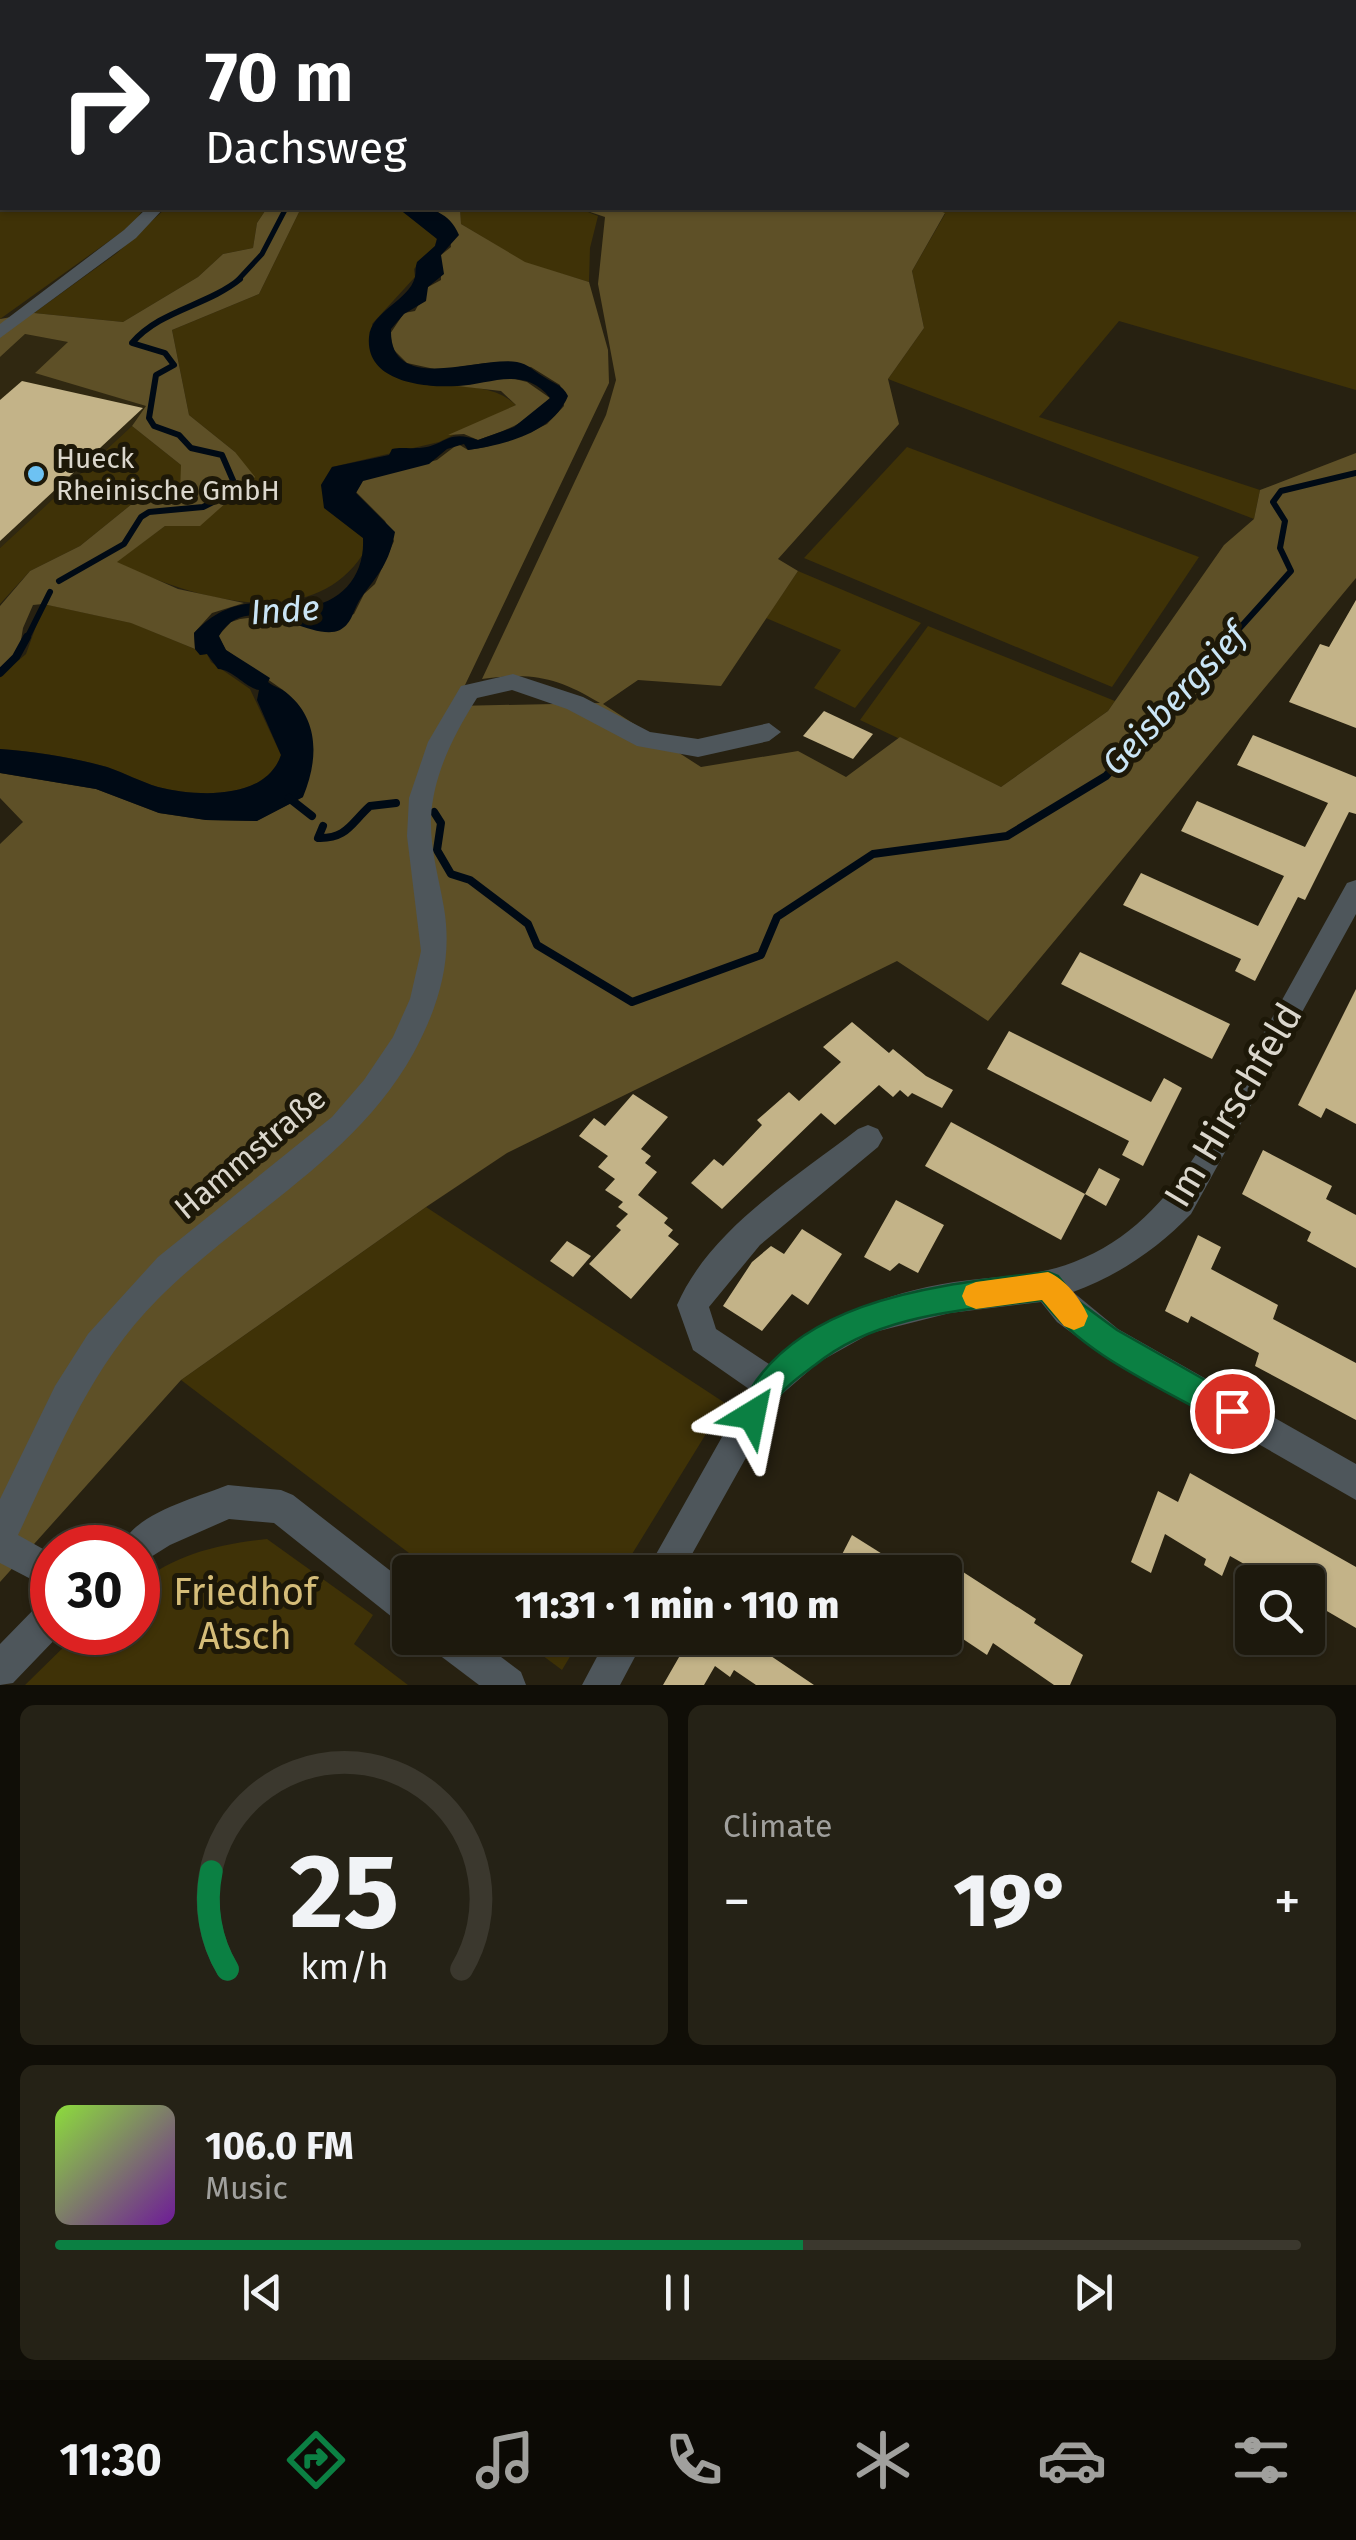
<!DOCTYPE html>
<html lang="en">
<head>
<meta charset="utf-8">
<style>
	:root { --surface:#1d190d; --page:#252216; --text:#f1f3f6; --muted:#a0a09d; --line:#3b382e; --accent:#0b8043 }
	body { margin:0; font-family:"Fira Sans",sans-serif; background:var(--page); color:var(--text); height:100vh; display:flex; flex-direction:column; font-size:38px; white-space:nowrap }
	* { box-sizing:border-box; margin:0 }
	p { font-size:32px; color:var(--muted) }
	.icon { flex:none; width:55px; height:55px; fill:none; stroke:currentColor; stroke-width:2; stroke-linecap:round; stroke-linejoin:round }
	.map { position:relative; height:1685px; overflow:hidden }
	.drawer { display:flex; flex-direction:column; gap:20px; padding:20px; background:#100e07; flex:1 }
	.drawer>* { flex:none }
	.banner { position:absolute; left:0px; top:0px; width:1358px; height:210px; box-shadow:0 2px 8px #0004,0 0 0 2px var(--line); background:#202124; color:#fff; overflow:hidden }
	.fabs { position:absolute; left:1235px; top:1565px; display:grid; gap:20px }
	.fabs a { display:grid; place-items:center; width:90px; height:90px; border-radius:10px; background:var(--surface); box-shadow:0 2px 8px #0004,0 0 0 2px var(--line); font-size:50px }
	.speed { position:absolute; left:30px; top:1525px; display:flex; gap:20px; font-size:50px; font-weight:700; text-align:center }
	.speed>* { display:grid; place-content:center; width:130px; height:130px; border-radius:50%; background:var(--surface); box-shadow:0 2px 8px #0004,0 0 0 2px var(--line); line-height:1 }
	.speed .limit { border:15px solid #d22; background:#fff; color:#111 }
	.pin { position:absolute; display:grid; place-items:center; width:85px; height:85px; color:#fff; margin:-42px; border:5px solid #fff; border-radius:50%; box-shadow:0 2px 10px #0007 }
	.me { position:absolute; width:110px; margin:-55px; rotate:35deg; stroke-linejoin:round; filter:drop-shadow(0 0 8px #0008) }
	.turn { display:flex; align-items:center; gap:35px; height:210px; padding:0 40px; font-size:45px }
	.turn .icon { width:130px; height:130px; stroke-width:2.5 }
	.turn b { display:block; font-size:70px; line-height:85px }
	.big { font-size:75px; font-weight:800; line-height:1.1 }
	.drawer .tile { flex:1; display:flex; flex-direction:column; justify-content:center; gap:15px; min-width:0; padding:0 35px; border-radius:15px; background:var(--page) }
	.drawer .dial { align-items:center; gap:0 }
	.dial svg { height:260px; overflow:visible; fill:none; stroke:var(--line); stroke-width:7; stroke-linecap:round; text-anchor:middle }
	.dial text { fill:var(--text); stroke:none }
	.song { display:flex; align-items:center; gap:30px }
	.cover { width:120px; height:120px; border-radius:15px; background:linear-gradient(135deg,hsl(90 70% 55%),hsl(280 70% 35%)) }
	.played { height:10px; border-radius:5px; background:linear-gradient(90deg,var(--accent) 60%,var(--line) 60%) }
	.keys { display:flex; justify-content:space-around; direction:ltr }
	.heat { display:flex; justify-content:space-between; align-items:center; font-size:55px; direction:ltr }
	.drawer .tiles { flex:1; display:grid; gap:20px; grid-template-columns:1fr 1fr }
	.tile:last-child { grid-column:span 2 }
	.trip { position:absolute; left:392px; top:1555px; width:570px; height:100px; border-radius:10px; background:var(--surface); box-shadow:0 2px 8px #0004,0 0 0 2px var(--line); font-weight:800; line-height:100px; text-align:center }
	.tab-bar { display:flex; height:160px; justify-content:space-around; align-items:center; background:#0c0a05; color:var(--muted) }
	.tab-bar .icon { width:70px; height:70px }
	.tab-bar .selected { color:var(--accent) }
	.tab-bar b { font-size:45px; color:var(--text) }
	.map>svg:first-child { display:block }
</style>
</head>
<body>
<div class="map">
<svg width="1356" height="1685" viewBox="0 0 1356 1685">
	<rect width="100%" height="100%" fill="#272111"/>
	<!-- built -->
	<path fill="#302811" d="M 25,334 L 69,342 L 36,372 L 146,406 L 132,426 L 0,548 L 0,357 Z"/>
	<!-- green -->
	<g fill="#3f3207">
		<path d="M 1356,204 L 1356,390 L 1119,321 L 1039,417 L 1260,490 L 1254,519 L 888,379 L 924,328 L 912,271 L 945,214 L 933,208 L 1355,208 Z"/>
		<path d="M 0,207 L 2,206 L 144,208 L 133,224 L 0,319 Z"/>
		<path d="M 166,208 L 267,208 L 257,223 L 253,248 L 223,254 L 198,277 L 123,322 L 34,313 L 117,253 Z"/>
		<path d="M 301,208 L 398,208 L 437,238 L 435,246 L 414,269 L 415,277 L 372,324 L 383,370 C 422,398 481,372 516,405 L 439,442 L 332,467 L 321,485 L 334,515 L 363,538 L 363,554 C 310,636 188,597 116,562 L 165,526 L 200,525 L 235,452 L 189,415 L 172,330 L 259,294 Z"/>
		<path d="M 460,208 L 578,208 L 598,216 L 590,248 L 589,282 L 525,263 L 461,224 Z"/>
		<path d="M 132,426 L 181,465 L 181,493 L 143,495 L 80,546 L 30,571 L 0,604 L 0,548 Z"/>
		<path d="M 907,447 L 1199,557 L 1112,687 L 804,558 Z"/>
		<path d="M 798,571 L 921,623 L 855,708 L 814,688 L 841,650 L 766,618 Z"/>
		<path d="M 44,604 L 132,623 L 195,649 L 200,655 L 207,654 L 211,662 L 250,689 L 281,755 C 266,800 198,797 158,787 C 141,782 125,773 107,767 C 72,757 37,752 0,749 L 0,676 L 26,654 Z"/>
		<path d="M 928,626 L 1115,701 L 1108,711 L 1001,787 L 860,720 Z"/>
		<path d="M 426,1207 L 725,1403 L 621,1572 L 434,1572 L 181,1380 Z"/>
		<path d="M 267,1539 L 373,1615 L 354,1644 L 408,1685 L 25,1685 L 78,1633 L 138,1632 L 138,1584 C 176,1554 219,1544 267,1539 Z"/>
		<path d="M 519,1638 L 581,1638 L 562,1670 Z"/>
	</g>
	<!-- forest -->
	<g fill="#5e5027">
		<path d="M 267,208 L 301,208 L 259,294 L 172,330 L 189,415 L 235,452 L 255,477 L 200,526 L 165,526 L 117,562 L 178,589 L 244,603 L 212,613 L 194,633 L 195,649 L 131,623 L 43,604 L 33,605 L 23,628 L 19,652 L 0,668 L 0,606 L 30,571 L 80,546 L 143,495 L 180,493 L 181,465 L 132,426 L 146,406 L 35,373 L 68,342 L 25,334 L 0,357 L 0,319 L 34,313 L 123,322 L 198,277 L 223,254 L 253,248 L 257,223 Z"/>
		<path d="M 433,208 L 460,208 L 461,224 L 525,262 L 589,282 L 608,350 L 609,383 L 455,706 L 600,703 C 557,677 533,672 482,679 L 606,415 L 616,380 L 598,284 L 605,217 L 578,208 L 933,208 L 945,213 L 912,271 L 924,328 L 888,379 L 899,424 L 778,559 L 798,571 L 721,686 L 638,680 L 603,704 L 701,767 L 798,751 L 846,777 L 900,737 L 1001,787 L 1108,711 L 1224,545 L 1254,519 L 1260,490 L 1356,453 L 1356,578 L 988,1021 L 897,961 L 507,1153 L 426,1207 L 181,1380 L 0,1582 L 0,844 L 23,822 L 0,798 L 0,773 L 96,789 L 159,813 L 206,820 L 256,821 L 303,797 L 283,690 L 226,650 L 218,636 L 231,622 L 240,619 L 264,616 L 314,629 L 354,614 L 364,594 L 375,584 L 394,541 L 385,521 L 356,492 L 363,480 L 437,460 L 458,444 L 468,450 L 486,447 L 533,431 L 547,424 L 564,406 L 560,385 L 531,367 L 485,363 L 439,370 L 407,363 L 393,349 L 390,334 L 404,313 L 415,311 L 428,287 L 441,280 L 441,255 L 451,247 L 448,220 Z"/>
		<path d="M 507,377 L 527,382 L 550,398 C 532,421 505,431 478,440 L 464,434 L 448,435 L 516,405 L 501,391 L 457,386 Z"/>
	</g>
	<!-- water -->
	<path fill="#000a15" d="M 398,208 C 424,207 447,207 459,235 L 441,255 L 444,274 L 428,287 L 426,301 L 404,314 L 391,329 C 389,396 479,356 517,362 C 528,364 534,371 544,377 C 554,384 562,384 568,396 C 553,433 504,445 468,450 L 464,444 L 447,449 L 429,464 L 363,481 L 356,493 L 395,532 C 389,564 379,573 361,598 C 353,609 353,623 340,630 C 311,644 248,586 219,636 L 226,650 L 270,678 L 268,682 C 274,687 282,688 288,694 C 320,721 318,761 303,797 L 257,821 L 206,820 L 159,813 L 96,789 L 0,773 L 0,749 C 36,752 72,757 107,767 C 125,773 141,782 158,787 C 198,797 266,800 281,755 L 257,700 L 259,690 C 244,687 234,670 218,669 L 207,654 L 200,655 L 195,649 L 194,633 C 218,607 244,600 280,603 C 287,604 295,608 303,607 C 342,604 365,575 363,538 L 324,508 L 321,485 L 332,467 L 389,455 L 392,449 C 402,447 407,449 416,448 C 445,448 445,428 478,440 L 514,427 L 550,398 C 524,365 490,385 457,386 C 425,388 365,382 369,337 C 371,311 409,301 415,277 C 416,272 415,267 417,262 L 435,246 L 437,239 Z"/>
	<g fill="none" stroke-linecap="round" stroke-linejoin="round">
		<!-- stream-far2 -->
		<path stroke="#000a15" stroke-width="5" d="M 237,281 L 262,254 L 286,208"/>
		<!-- stream-far1 -->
		<g stroke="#000a15" stroke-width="6">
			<path d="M 59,581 L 124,544 L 141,517 L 149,512 L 203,507 L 233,492 L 235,485 L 222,455 L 191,448 L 179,435 L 154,426 L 149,418 L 156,375 L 174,365 L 165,353 L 132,343 C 160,310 207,306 240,279"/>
			<path d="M 26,640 L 50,592"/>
			<path d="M 1229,640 L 1291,571 L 1280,548 L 1285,521 L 1273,502 L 1281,491 L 1356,473"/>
		</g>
		<!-- stream -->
		<g stroke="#000a15" stroke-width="8">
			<path d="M 0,673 L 16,657 L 27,637"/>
			<path d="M 289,798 L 312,816"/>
			<path d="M 434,812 L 441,823 L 437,850 L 451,874 L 470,880 L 528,924 L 537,945 L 632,1002 L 761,955 L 777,917 L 873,854 L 1007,836 L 1106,776 L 1231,637"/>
			<path d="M 323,826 L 318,838 C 347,839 351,823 370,806 L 396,803"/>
		</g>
	</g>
	<!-- building -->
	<g fill="#c3b388">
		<path d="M 22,381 L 143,408 L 0,541 L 0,400 Z"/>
		<path d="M 1356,600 L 1356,728 L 1289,702 L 1320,644 L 1329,647 Z"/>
		<path d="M 824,711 L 873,734 L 853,759 L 803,736 Z"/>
		<path d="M 1253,735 L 1356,777 L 1356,814 L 1349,812 L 1305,900 L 1298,897 L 1255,981 L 1235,971 L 1241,959 L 1123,905 L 1141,873 L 1258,926 L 1284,876 L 1181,831 L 1197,801 L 1305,847 L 1328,803 L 1237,765 Z"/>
		<path d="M 1080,952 L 1230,1024 L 1212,1059 L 1061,984 Z"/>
		<path d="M 1356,989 L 1356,1124 L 1326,1108 L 1321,1118 L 1298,1105 Z"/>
		<path d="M 852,1022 L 889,1053 L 893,1049 L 926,1076 L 953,1090 L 942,1108 L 912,1093 L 908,1097 L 900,1090 L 893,1097 L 879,1085 L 835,1125 L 821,1113 L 722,1209 L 691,1183 L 714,1159 L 723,1166 L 762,1125 L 757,1120 L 789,1092 L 799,1101 L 841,1062 L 823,1047 Z"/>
		<path d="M 1009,1031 L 1151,1102 L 1164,1078 L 1182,1088 L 1143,1166 L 1122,1155 L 1129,1141 L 987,1069 Z"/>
		<path d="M 633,1094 L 668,1117 L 641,1149 L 651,1156 L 645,1163 L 657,1172 L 638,1195 L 668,1218 L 664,1223 L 673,1230 L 668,1236 L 679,1244 L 631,1299 L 589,1264 L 621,1230 L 616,1226 L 628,1214 L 618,1207 L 623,1202 L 605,1190 L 615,1179 L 598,1167 L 608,1156 L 579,1136 L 594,1118 L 605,1126 Z"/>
		<path d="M 951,1122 L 1085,1194 L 1061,1240 L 925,1166 Z"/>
		<path d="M 1263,1150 L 1332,1186 L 1326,1199 L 1356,1215 L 1356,1268 L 1307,1241 L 1311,1232 L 1242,1194 Z"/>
		<path d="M 1099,1168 L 1120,1179 L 1106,1206 L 1085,1194 Z"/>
		<path d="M 896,1200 L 944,1225 L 918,1273 L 899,1263 L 890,1271 L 864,1257 Z"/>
		<path d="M 802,1229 L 842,1254 L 808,1305 L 792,1294 L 762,1331 L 723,1306 L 752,1262 L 771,1246 L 784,1254 Z"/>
		<path d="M 1198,1235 L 1221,1247 L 1211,1269 L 1278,1305 L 1273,1319 L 1356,1363 L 1356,1420 L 1255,1366 L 1259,1353 L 1191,1316 L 1188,1323 L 1165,1311 Z"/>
		<path d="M 567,1241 L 591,1256 L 573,1277 L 550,1261 Z"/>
		<path d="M 1190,1473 L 1356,1567 L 1356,1628 L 1308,1600 L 1308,1582 L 1276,1582 L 1230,1556 L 1222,1576 L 1204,1565 L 1206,1559 L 1165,1534 L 1151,1573 L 1131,1562 L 1158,1491 L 1178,1502 Z"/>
		<path d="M 852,1535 L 911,1572 L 833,1572 Z"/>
		<path d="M 960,1570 L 1036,1619 L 1034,1623 L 1083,1655 L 1070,1685 L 1054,1685 L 993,1643 L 987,1655 L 945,1627 L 945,1601 Z"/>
		<path d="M 690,1638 L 744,1638 L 814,1685 L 756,1685 L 734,1670 L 730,1677 L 715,1666 L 704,1685 L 663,1685 Z"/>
	</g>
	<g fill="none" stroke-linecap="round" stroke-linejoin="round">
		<!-- minor -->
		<g fill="#4e565b" fill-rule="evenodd">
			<path d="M 154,0 L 168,0 L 169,2 L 156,2 Z"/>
			<path d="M 147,208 L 164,208 L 136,238 L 0,338 L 0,324 L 124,230 Z"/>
			<path d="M 513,674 L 583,697 L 650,732 L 698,739 L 769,723 L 781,732 L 769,741 L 698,757 L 637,746 L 567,709 L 512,690 L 477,698 C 454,734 433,775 431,818 C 430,849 439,878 444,908 C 453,961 438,1008 413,1054 C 354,1160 240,1216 157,1300 C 91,1366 57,1453 18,1535 L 52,1554 L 52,1590 L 0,1563 L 0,1499 L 55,1386 L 88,1334 L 158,1257 L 332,1117 L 364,1080 L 393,1037 L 410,999 L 421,951 L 407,836 L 409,798 L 428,742 L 461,686 Z"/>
			<path d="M 1356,880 L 1356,914 L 1191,1214 C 1158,1248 1118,1276 1073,1292 L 1118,1329 L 1356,1464 L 1356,1500 L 1096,1351 L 1057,1322 L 1041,1302 L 950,1313 L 871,1333 L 819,1362 L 781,1395 L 682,1572 L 646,1572 L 749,1389 L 693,1350 L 677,1305 C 710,1229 795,1178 858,1129 L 868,1125 L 878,1129 L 883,1138 L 878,1147 L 760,1245 L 709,1307 L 716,1329 L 769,1364 C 822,1318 884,1293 954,1282 C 994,1276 1036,1277 1074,1262 C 1129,1241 1166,1200 1197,1153 L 1347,883 Z"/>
			<path d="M 228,1485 L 281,1490 L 293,1495 L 410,1586 L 410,1626 L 397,1621 L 274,1523 L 229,1519 L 170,1545 L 138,1565 L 138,1548 L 120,1548 C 134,1513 196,1498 228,1485 Z"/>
			<path d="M 52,1599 L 52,1632 L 62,1632 L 13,1683 L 0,1685 L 0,1644 L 39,1604 Z"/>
			<path d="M 429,1638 L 476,1638 L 521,1672 L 526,1685 L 479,1685 L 434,1651 Z"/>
			<path d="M 607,1638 L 645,1638 L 620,1685 L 582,1685 Z"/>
		</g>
	</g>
	<!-- route -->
	<path fill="#0b8043" stroke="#07532c" stroke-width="2.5" d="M 1048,1272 L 1058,1276 L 1078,1301 L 1117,1330 L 1242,1401 L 1246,1411 L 1242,1422 L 1232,1426 L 1221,1422 C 1161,1387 1084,1356 1042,1300 C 965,1310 877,1314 815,1365 C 803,1374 788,1384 780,1395 C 770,1408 769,1423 752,1430 L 742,1426 L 737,1415 C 786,1297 939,1285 1048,1272 Z"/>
	<!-- slow -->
	<path fill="#f59e0b" d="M 1048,1272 C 1065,1279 1081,1299 1088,1316 L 1084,1326 L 1074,1330 L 1064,1326 L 1042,1300 L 976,1309 L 966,1305 L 962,1296 L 966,1286 L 976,1282 Z"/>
	<!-- markers -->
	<circle fill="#6dc2f3" stroke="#1d1808" stroke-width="4" cx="36" cy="474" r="10"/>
	<g text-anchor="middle" stroke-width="10" stroke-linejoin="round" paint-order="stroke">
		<!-- far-poi labels -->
		<g font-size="28" fill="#dbd7cd" stroke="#1d1808" text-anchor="start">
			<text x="56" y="468">Hueck<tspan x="56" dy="32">Rheinische GmbH</tspan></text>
		</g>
		<!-- street labels -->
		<g font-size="32" fill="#dbd7cd" stroke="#1d1808">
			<text transform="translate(250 1153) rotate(-40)" y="11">Hammstraße</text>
		</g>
		<!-- water labels -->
		<g font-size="35" font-style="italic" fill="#cae5f6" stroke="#1d1808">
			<text transform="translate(285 610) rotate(-4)" y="12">Inde</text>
			<text transform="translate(1174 699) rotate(-47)" y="12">Geisbergsief</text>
		</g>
		<!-- near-street labels -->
		<g font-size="38" fill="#dbd7cd" stroke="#1d1808">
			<text transform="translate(1233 1105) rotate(-59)" y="13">Im Hirschfeld</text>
		</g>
		<!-- near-park labels -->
		<g font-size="38" fill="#d5bd79" stroke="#1d1808">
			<text x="245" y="1605">Friedhof<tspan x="245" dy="44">Atsch</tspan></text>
		</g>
	</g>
</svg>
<div class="fabs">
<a><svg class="icon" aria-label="search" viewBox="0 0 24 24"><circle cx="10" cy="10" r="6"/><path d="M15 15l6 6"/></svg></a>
</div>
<div class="speed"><div class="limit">30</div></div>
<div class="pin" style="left:1232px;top:1411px;background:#d93025"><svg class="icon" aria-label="arrive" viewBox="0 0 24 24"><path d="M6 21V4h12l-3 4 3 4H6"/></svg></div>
<svg class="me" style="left:752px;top:1415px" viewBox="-20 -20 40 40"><path d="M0-17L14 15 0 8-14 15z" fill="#0b8043" stroke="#fff" stroke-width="4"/></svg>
<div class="trip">11:31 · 1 min · 110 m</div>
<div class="banner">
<div class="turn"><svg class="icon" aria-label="right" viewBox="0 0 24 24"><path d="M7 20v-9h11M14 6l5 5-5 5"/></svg><div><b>70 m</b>Dachsweg</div></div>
</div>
</div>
<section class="drawer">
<div class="tiles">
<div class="tile dial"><svg viewBox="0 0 100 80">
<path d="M14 69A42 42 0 1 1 86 69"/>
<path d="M14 69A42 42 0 0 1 9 39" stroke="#0b8043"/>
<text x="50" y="56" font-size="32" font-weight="700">25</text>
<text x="50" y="72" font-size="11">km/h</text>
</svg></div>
<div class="tile"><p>Climate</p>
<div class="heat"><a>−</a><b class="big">19°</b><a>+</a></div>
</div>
<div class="tile">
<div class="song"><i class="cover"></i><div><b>106.0 FM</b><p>Music</p></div></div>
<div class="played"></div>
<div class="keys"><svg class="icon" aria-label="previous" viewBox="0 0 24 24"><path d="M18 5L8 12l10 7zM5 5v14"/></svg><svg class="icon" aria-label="pause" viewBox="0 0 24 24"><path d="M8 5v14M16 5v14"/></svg><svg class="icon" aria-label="next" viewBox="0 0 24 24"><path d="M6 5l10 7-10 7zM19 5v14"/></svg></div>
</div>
</div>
</section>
<nav class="tab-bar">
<b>11:30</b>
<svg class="icon selected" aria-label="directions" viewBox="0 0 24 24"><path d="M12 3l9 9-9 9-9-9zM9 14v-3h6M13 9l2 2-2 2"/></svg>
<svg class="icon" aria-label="music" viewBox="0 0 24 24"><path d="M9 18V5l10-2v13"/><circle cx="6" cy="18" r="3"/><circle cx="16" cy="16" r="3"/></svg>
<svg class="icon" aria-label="phone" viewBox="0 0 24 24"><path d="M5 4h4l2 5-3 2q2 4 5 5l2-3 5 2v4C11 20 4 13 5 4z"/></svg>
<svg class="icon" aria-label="climate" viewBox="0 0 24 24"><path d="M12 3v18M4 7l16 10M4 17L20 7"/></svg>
<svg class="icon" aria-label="car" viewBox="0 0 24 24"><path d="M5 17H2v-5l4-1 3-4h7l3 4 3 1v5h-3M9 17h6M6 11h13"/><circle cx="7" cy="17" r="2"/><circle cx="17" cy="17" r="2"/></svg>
<svg class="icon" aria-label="filters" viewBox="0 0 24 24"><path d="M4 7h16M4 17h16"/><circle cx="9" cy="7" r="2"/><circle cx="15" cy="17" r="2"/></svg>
</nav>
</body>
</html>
